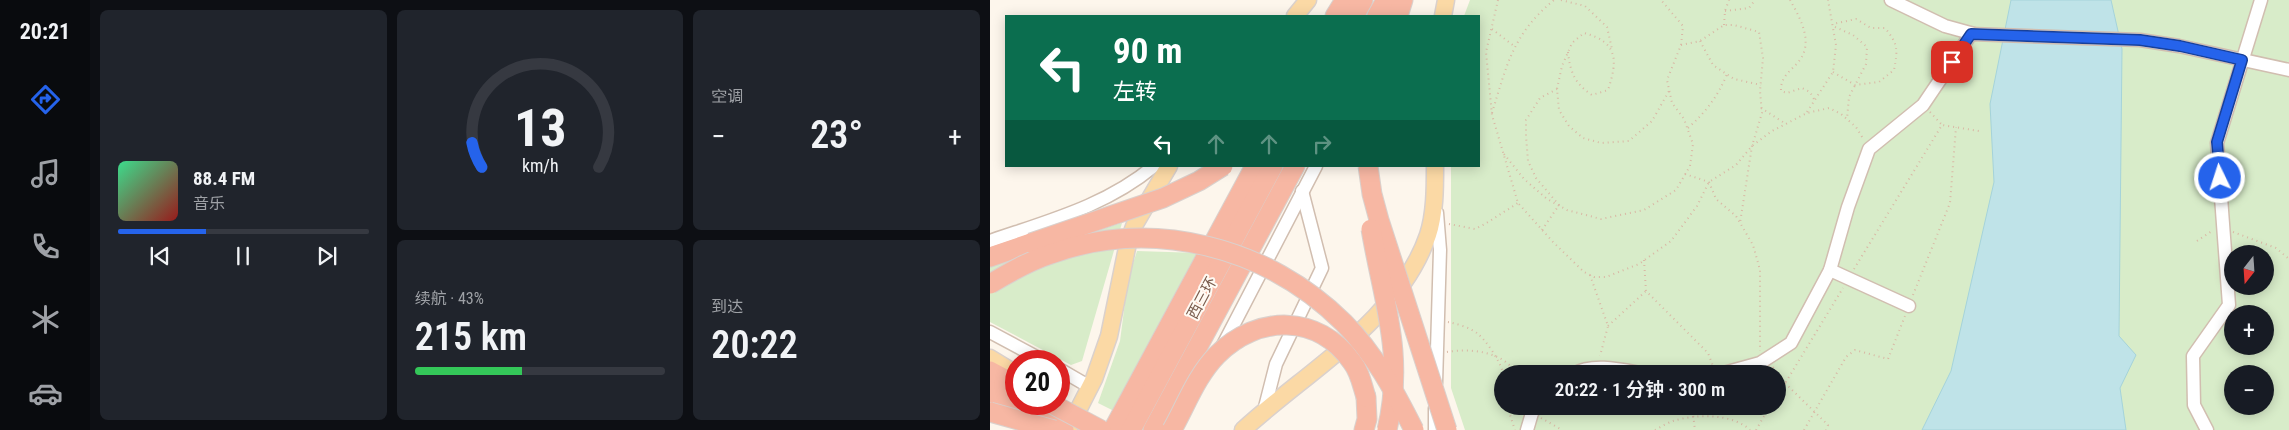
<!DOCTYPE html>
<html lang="zh">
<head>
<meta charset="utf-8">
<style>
	:root { --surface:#171b24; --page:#20242c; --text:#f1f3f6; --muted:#9ea1a6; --line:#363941; --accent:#2563eb }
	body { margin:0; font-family:"Roboto Condensed","Noto Sans SC",sans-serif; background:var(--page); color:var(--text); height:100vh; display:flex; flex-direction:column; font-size:19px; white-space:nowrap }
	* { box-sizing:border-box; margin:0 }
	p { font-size:16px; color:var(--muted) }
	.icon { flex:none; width:28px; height:28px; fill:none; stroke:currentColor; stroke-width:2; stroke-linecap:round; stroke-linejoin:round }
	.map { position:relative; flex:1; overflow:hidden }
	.details { display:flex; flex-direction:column; gap:10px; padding:10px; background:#0d0f14; width:900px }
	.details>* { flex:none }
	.banner { position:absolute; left:15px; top:15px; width:475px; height:152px; border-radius:0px; box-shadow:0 2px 12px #0003; background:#0b6e4f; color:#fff; overflow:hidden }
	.needle { width:32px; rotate:197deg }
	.tools { position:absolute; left:1234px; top:245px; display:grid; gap:10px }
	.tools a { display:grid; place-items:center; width:50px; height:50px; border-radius:50%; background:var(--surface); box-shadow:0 2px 12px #0003; font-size:25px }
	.speed { position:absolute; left:15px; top:350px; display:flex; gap:10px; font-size:25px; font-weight:700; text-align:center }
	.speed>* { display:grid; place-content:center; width:65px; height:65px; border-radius:50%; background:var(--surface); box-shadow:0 2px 12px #0003; line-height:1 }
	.speed .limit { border:8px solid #d22; background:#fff; color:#111 }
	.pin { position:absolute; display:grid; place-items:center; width:42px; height:42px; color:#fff; margin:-21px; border-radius:10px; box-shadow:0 2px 8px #0006 }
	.me { position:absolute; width:55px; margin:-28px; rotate:356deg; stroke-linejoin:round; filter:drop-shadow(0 0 4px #0008) }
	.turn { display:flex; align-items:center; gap:18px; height:105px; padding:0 25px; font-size:22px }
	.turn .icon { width:65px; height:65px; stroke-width:2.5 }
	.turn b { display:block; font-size:35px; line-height:42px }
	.lanes { display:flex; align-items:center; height:48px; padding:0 25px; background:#0003; justify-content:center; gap:25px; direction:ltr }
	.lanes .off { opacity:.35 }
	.big { font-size:38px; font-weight:600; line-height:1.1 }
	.details .widget { flex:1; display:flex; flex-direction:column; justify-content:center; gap:8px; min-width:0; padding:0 18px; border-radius:8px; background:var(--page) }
	.details .dial { align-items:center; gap:0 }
	.dial svg { height:130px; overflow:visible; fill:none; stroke:var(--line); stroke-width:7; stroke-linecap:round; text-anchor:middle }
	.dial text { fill:var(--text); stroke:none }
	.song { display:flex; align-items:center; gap:15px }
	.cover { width:60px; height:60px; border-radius:8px; background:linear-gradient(135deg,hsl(150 70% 55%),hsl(0 70% 35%)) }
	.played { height:5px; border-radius:2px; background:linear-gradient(90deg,var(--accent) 35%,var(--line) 35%) }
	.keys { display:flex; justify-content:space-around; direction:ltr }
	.heat { display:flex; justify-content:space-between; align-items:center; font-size:28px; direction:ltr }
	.charge { height:8px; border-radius:4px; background:linear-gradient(90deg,#34c759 43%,var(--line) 0) }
	.details .tiles { flex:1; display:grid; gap:10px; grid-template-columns:repeat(3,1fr) }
	.widget:first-child { grid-row:span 2 }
	.trip { position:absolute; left:504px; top:365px; width:292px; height:50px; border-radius:25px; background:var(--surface); box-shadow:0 2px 12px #0003; font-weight:600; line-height:50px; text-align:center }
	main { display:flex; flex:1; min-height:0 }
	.menu { display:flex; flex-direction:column; width:90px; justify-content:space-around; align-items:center; background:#090b0e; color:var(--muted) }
	.menu .icon { width:35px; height:35px }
	.menu .active { color:var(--accent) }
	.menu b { font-size:22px; color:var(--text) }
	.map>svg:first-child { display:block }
</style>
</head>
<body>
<main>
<nav class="menu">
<b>20:21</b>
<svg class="icon active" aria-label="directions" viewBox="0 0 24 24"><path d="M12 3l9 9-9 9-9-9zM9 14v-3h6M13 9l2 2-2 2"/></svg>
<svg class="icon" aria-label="music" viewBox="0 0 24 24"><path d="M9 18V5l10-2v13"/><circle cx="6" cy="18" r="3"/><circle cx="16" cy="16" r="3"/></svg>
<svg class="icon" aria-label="phone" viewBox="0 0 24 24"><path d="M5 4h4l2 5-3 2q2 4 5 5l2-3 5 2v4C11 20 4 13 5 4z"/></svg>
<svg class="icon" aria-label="climate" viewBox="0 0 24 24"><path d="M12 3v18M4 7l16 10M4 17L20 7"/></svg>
<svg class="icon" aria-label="car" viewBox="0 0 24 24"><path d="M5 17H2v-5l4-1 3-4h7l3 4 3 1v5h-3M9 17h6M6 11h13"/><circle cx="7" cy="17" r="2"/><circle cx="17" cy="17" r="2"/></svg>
</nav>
<section class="details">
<div class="tiles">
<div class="widget">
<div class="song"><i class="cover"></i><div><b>88.4 FM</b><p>音乐</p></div></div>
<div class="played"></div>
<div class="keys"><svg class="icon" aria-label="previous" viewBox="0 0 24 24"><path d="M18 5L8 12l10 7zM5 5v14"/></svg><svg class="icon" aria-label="pause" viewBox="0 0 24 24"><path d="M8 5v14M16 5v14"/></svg><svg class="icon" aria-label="next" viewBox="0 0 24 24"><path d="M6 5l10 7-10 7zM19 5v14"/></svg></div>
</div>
<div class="widget dial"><svg viewBox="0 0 100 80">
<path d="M14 69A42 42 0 1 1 86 69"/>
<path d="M14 69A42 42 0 0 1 8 54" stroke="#2563eb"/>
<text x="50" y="56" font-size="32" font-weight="700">13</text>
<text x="50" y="72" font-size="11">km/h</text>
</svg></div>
<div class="widget"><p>空调</p>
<div class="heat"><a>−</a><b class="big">23°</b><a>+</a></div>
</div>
<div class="widget"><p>续航 · 43%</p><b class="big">215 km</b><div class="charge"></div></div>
<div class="widget"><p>到达</p><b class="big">20:22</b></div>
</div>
</section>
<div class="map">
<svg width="1299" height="430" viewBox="0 0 1299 430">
	<rect width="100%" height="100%" fill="#fdf6ec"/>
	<!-- green -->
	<g fill="#d8ecc9" fill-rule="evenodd">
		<path d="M 480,0 L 1299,0 L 1299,430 L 475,430 L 461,388 L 461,166 L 489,166 L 489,16 L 474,16 ZM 1242,254 L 1275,254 L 1275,286 L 1242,286 ZM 1242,314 L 1275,314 L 1275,346 L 1242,346 ZM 512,374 L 788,374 L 788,406 L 512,406 ZM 1242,374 L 1275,374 L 1275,406 L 1242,406 Z"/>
		<path d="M 132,223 L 92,361 L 81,365 L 0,322 L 0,266 Z"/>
		<path d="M 147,251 L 209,253 L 128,413 L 108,403 L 130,341 L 138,279 Z"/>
	</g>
	<!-- water -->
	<path fill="#bfe3e8" stroke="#a5d3da" d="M 1021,0 L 1121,0 L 1132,49 L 1129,336 L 1146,355 L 1130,388 L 1136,430 L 932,430 L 961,371 L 1004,182 L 1000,104 Z"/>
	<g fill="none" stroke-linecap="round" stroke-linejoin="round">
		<!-- minor casing -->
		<g stroke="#d1beb0" stroke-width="15">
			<g id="minor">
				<path d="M 901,0 L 955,26 L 984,34"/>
				<path d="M 0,241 C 58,221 116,206 164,166"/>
				<path d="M 840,270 L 919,306"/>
				<path d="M 0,332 L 54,361"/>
				<path d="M 232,347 L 326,166"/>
				<path d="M 69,369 L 100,387"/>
				<path d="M 583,374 C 604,362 633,370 655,374"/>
				<path d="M 730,374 L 770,363 L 801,343 L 840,270 L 858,207 L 879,149 L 933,105 L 981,34 L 1150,40 L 1189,46 L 1299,70"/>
				<path d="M 446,383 L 450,250 L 447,213"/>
				<path d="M 274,411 L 286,364 L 332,268 L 312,191"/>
				<path d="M 445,430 L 445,408"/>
				<path d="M 537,430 L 542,413 L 547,406"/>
				<path d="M 1217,430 L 1204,405 L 1203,356 L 1239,305 L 1227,143 L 1271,0"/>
			</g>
		</g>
		<!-- major casing -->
		<g stroke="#dad1cd" stroke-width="19">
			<g id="major">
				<path d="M 305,16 L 318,0"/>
				<path d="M 453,16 L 456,0"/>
				<path d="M 0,358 L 26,374"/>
				<path d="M 79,428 L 104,379 L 119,336 L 138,243 L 145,224 L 179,166"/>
				<path d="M 253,430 C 317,371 409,320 438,235 C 445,214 445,188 445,166"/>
			</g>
		</g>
		<!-- highway casing -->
		<g stroke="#dad1cd" stroke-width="21">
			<g id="highway">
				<path d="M 345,16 L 355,0"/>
				<path d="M 364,16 L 373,0"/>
				<path d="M 387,16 L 396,0"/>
				<path d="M 408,16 L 413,0"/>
				<path d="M 0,257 L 41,243"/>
				<path d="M 0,371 L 26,385"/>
				<path d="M 0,391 L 74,430"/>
				<path d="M 123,430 L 265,166"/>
				<path d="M 141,430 L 283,166"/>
				<path d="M 163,430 L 305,166"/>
				<path d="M 374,430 L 377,419 L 376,397"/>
			</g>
		</g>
		<!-- path -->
		<g stroke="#d9b8a5" stroke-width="2" stroke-dasharray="1 4" stroke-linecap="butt">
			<path d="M 508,0 L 496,52 L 502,115 L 528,203 L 563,242 L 594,272 L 604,277 L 616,277 L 649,264 L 681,241 L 707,206 L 719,182 L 746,165 L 762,146 L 782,131 L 817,113 L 839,108 L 851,114 L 866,127 L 874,140"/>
			<path d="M 571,0 L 595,6 L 617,27 L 622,49"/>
			<path d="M 800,0 C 808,14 820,35 814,52 C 809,68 790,72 791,91 L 797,93 L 812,88 L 820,92 L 825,101"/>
			<path d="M 735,11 L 759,8 L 765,0"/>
			<path d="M 734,25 L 735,11 L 739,0"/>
			<path d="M 845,27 L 863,35 L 877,47 L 876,64 L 859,97 L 857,119"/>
			<path d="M 502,29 L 524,46"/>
			<path d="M 710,41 L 723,65 L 744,79 L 771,85"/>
			<path d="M 691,45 L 710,41 L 734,25 L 744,25 L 769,32 L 773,58 L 770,91 L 772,113 L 762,146 L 750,223"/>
			<path d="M 578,52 C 580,72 585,84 602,95 L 618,90 C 628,60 628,42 594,33 L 582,43 L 572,66 L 567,89 L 569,110 L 579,126 L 593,138 L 611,143 L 639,141 L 662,121 L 679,91"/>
			<path d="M 843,72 L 865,85 L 889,82 L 904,70 C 908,49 908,44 895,28 L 881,28 L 866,19 L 843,24"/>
			<path d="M 771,108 L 796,124"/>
			<path d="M 817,112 L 843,72 L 846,45 L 838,0"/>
			<path d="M 940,112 L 952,125"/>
			<path d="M 502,113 C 517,64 523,34 564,0"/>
			<path d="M 698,128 C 716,112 728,96 737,74"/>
			<path d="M 514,154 L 534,179 L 557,199 L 577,210 L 611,219 L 654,210 L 686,190 L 700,166 L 703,144 L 694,119 L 682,103 L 677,80 L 691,45 L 693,26 L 671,0"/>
			<path d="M 695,174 L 719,182"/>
			<path d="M 719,182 L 726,199 L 746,216 L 763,245 L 770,270 L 770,351"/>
			<path d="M 459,224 L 485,229 L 495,224 L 528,203"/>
			<path d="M 552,230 L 569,205 L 546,178 L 538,161 L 536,136 L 536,120 L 550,98 L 567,89"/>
			<path d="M 1243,232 L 1286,248 L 1299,259"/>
			<path d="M 1207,241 L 1222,231"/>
			<path d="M 654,260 L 656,291 L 718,353 L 723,366"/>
			<path d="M 864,269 L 952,125 L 989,131"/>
			<path d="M 600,275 L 618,326 L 610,356"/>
			<path d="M 923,295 L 960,203 L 966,127"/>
			<path d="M 458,322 C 468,324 481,328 488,334 C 496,340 512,364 513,374"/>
			<path d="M 618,326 L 656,291"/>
			<path d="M 457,352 C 479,348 514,351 526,374"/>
			<path d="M 783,367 L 795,383 L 838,425 L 836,430"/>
			<path d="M 788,395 L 853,288"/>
			<path d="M 517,406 L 525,430"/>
			<path d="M 702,406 L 705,430"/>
			<path d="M 551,418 L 572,430"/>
			<path d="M 665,430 C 671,427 677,423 683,421 C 705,414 742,413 760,430"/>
			<path d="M 766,430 L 780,406"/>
			<path d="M 814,430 L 856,357 L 865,350 L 898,359 L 915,316"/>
		</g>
		<!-- minor -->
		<use href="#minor" stroke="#fff" stroke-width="12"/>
		<!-- major -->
		<use href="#major" stroke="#fbd9a5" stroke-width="16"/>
		<!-- highway -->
		<use href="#highway" stroke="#f7b7a3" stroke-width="19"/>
		<!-- highway-bridge casing -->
		<g stroke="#dad1cd" stroke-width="21" stroke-linecap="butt">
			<g id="highway-bridge">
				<path d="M 378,166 L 382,194 L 389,220 L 457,430"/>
				<path d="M 381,229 C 393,301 415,354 397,430"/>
				<path d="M 41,243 L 173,198 L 209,181 L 233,166"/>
				<path d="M 0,284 C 20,272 39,261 61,254 C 163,217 278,247 354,323 C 384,353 405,392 424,430"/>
				<path d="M 62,404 L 111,430"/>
				<path d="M 0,412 L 64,430"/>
				<path d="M 182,430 C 196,405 207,375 227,355 C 268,314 328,314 362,362 C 370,372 372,385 376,397"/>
			</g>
		</g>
		<!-- highway-bridge -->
		<use href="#highway-bridge" stroke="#f7b7a3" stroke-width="19"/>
	</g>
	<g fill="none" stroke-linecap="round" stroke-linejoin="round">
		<!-- route casing -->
		<g stroke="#184099" stroke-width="12">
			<path id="route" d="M 962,62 L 981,34 L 1150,40 L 1190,46 L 1252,60 L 1227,142 L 1230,178"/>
		</g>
		<!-- route -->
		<use href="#route" stroke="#2563eb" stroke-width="9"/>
	</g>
	<g text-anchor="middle" stroke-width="4" stroke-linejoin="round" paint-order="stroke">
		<!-- street labels -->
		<g font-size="15" fill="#7a5c4d" stroke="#fffaf3">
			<text transform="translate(212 298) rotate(-62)" y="5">西三环</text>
		</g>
	</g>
</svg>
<div class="tools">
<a><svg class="needle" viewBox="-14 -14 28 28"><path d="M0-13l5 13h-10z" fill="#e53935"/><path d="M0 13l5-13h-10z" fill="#9ea1a6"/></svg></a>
<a>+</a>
<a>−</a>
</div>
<div class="speed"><div class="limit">20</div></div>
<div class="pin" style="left:962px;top:62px;background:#d93025"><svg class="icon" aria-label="arrive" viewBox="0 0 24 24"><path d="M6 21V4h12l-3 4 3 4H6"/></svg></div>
<svg class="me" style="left:1230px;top:178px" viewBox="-20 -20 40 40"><circle r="17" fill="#2563eb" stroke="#fff" stroke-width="3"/><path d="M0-11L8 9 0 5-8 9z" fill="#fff"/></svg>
<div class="trip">20:22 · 1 分钟 · 300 m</div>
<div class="banner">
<div class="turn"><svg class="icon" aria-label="left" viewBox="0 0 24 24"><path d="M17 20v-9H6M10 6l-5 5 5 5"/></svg><div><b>90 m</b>左转</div></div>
<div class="lanes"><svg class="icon" aria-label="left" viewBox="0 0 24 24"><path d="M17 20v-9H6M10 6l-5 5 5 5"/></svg><svg class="icon off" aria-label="ahead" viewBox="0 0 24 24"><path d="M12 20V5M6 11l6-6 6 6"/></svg><svg class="icon off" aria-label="ahead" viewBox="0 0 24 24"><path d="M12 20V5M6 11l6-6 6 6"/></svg><svg class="icon off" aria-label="right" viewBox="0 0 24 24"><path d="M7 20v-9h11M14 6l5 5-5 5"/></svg></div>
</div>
</div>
</main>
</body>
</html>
